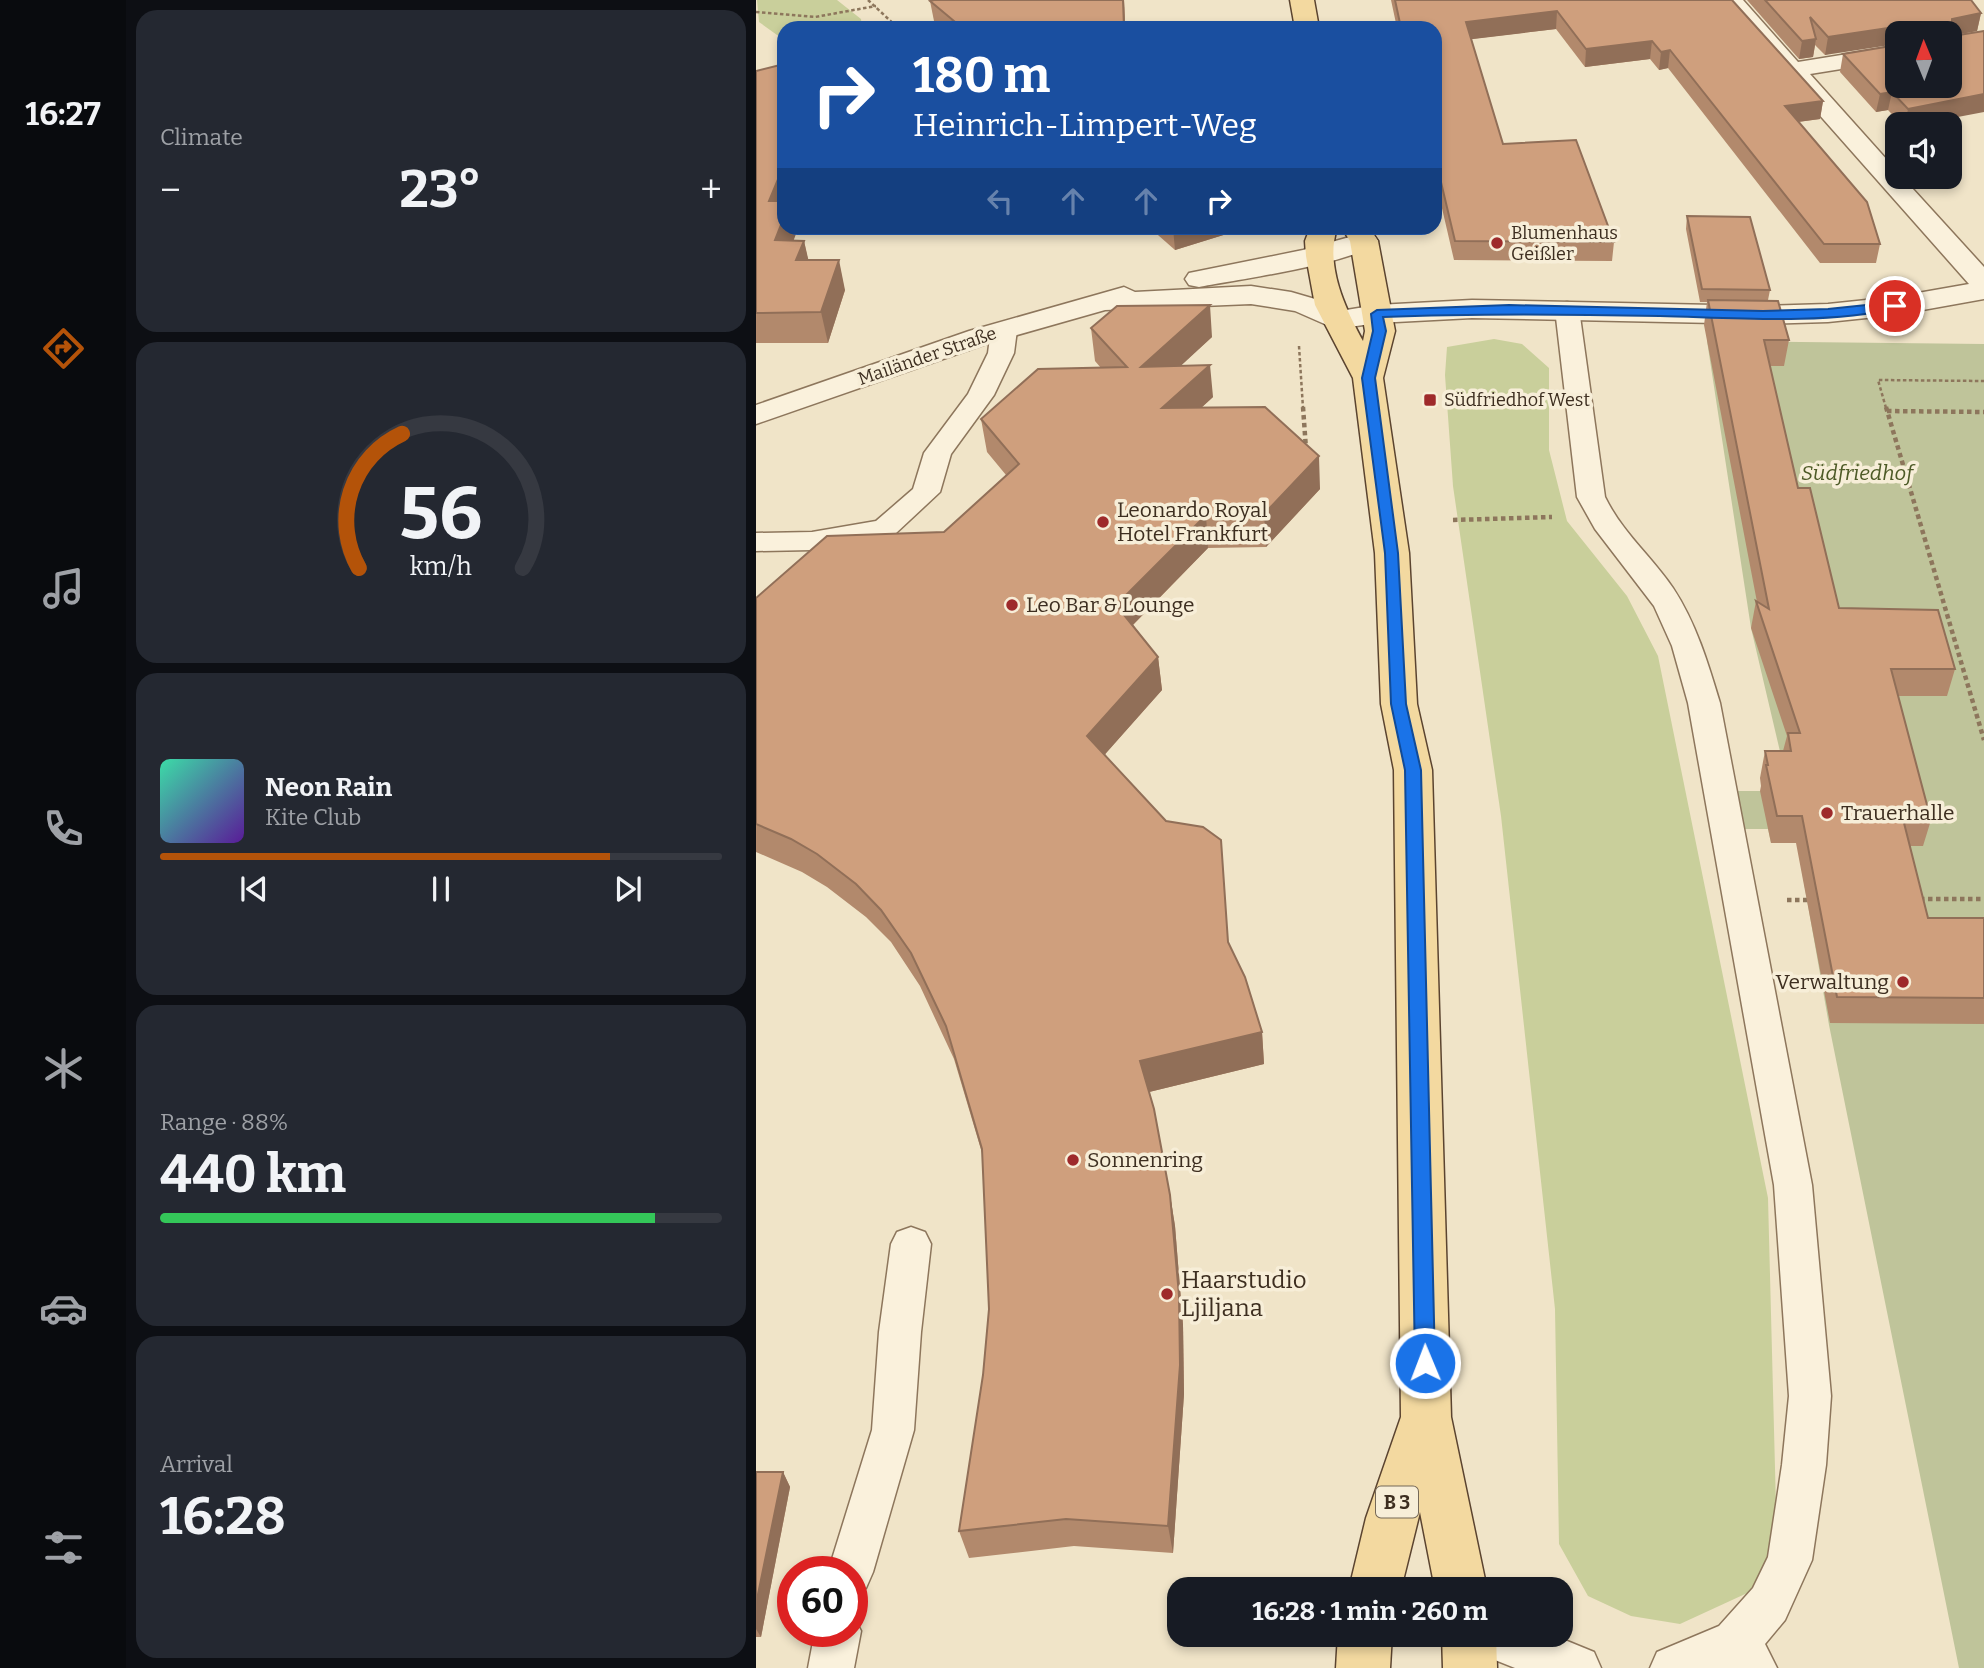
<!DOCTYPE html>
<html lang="en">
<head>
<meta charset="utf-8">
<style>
	:root { --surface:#171b24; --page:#242831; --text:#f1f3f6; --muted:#9ea1a6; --line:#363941; --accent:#b45309 }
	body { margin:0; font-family:Bitter,serif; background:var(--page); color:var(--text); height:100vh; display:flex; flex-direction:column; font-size:26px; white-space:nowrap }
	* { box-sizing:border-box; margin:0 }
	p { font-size:23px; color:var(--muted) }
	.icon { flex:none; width:38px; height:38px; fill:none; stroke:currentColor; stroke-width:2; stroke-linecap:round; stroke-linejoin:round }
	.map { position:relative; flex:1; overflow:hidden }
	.details { display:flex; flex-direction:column; gap:10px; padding:10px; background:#0d0f14; width:630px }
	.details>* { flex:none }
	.hud { position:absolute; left:21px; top:21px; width:665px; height:214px; border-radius:21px; box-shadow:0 4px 10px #0003; background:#1a4fa0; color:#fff; overflow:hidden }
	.needle { width:46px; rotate:359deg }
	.buttons { position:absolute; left:1129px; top:21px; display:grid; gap:14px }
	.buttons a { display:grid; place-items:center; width:77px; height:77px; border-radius:14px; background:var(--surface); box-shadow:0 4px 10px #0003; font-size:35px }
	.speed { position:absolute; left:21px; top:1556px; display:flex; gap:14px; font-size:35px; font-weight:700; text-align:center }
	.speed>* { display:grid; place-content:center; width:91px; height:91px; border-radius:50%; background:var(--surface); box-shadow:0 4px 10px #0003; line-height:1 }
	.speed .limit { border:10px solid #d22; background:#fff; color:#111 }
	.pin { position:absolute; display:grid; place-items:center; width:60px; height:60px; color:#fff; margin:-30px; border:4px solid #fff; border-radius:50%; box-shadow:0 2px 7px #0007 }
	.me { position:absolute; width:77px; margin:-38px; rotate:359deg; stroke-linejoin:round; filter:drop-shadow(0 0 5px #0008) }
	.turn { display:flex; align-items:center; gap:24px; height:147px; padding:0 21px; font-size:32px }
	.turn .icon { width:91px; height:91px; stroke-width:2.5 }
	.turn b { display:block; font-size:49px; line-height:60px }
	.lanes { display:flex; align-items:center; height:66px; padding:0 21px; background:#0003; justify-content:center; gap:35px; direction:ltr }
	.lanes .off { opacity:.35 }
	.big { font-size:52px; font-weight:700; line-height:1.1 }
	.details .card { flex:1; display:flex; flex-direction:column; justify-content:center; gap:10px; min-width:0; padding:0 24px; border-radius:21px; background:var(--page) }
	.details .dial { align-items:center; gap:0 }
	.dial svg { height:182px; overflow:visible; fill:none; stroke:var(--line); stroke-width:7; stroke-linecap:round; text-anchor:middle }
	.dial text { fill:var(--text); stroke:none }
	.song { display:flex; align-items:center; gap:21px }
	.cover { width:84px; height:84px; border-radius:10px; background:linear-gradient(135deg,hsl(160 70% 55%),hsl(270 70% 35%)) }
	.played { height:7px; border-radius:4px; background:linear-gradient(90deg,var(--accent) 80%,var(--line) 80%) }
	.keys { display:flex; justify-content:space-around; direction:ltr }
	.heat { display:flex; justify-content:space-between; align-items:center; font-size:38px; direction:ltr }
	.charge { height:10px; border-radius:5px; background:linear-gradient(90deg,#34c759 88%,var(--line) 0) }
	.trip { position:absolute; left:411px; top:1577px; width:406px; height:70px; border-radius:21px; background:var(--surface); box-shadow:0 4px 10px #0003; font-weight:700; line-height:70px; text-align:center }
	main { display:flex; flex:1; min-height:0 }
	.tabs { display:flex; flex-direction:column; width:126px; justify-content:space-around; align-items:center; background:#090b0e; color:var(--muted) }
	.tabs .icon { width:49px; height:49px }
	.tabs .active { color:var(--accent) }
	.tabs b { font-size:32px; color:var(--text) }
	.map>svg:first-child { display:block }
</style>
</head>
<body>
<main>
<nav class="tabs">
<b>16:27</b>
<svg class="icon active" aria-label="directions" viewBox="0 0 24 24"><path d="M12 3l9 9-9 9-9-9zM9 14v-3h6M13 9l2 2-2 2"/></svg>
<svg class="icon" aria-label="music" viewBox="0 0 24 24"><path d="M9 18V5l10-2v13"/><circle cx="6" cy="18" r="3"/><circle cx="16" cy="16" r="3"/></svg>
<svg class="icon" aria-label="phone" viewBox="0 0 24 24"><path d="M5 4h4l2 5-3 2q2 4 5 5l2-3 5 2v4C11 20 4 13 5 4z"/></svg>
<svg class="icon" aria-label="climate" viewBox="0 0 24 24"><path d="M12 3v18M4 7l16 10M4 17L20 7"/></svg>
<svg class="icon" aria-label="car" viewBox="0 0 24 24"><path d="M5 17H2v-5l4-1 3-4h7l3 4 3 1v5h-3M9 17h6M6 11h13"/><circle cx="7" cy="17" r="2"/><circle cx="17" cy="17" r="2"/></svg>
<svg class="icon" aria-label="filters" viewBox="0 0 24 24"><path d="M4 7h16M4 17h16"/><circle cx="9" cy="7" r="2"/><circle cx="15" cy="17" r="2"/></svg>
</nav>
<section class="details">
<div class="card"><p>Climate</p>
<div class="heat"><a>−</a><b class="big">23°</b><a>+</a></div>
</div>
<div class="card dial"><svg viewBox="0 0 100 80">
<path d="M14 69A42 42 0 1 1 86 69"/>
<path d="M14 69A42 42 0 0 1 33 10" stroke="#b45309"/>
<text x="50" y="56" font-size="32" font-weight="700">56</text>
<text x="50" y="72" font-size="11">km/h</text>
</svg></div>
<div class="card">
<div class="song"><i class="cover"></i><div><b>Neon Rain</b><p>Kite Club</p></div></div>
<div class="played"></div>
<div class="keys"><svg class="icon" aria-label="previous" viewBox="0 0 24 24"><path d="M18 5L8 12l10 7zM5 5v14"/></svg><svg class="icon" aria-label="pause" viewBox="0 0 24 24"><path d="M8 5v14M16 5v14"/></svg><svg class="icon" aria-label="next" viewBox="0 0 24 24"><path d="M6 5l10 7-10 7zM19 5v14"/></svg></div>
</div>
<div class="card"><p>Range · 88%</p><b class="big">440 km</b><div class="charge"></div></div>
<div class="card"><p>Arrival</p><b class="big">16:28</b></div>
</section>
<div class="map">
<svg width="1228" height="1668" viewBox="0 0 1228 1668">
	<rect width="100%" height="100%" fill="#f0e4c8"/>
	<!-- green -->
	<g fill="#c9cf9b">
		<path d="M 1,0 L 81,0 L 105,19 L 106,28 L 28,28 L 28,40 L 3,22 Z"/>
		<path d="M 738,339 L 766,344 L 793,368 L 793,450 L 811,521 L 871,596 L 902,656 L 1012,1198 L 1021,1545 L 1000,1589 L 924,1624 L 875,1616 L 832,1596 L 803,1544 L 799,1309 L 745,816 L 697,486 L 689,375 L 691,347 Z"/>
	</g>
	<!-- cemetery -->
	<path fill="#bfc49a" d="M 951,341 L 1228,344 L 1228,1668 L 1203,1668 L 1073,1025 L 1041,843 L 1015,843 L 1012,829 L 979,829 L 974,791 L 1006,791 L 1026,760 L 995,628 Z"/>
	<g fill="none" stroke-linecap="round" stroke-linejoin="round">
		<!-- service casing -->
		<g stroke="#8d765c" stroke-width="3">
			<g id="service">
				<path d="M 811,302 L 820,304 L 823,309 L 849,497 C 866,532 895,556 917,588 C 940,623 952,663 964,703 L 1056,1185 L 1075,1396 L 1070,1465 L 1056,1560 L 1029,1620 L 1009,1644 L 1021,1668 L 894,1668 L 901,1652 L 963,1626 L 997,1588 L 1012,1557 L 1026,1465 L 1033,1396 L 1018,1185 L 932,703 L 916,646 L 898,606 L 839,529 L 821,497 L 799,309 L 802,304 Z"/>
				<path d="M 248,322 L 257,325 L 261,330 L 258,353 L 238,395 L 195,454 L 184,492 L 139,534 L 56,550 L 0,551 L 0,533 L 56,532 L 120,521 L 157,489 L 168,453 L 212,394 L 232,353 L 235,330 L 239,325 Z"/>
				<path d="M 155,1227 L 169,1232 L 175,1244 L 165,1332 L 158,1430 L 117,1572 L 110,1588 L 96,1593 L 96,1572 L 72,1572 L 116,1430 L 123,1332 L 135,1244 L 141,1232 Z"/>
				<path d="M 96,1614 L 105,1631 L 98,1668 L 52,1668 L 59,1631 L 96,1631 Z"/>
				<path d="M 707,1634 L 794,1634 L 838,1652 L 845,1668 L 759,1668 L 714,1650 Z"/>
			</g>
		</g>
		<!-- minor casing -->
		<g stroke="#8d765c" stroke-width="3">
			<g id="minor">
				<path d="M 962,0 L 987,0 L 1042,62 L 1141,46 L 1141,60 L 1054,74 L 1141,171 L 1141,177 L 1146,177 L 1228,267 L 1228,299 L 1139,315 L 1072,322 L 1007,324 L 716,318 L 621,323 L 580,329 L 539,311 L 495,304 L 349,310 L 233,343 L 0,424 L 0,405 L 213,331 L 368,287 L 379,292 L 495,286 L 535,292 L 559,299 L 584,311 L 621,305 L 716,300 L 1007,306 L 1072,304 L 1139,297 L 1213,284 Z"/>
				<path d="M 608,233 L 618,235 L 622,241 C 607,262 474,281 443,287 L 433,285 L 429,279 L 433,273 L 547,250 Z"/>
			</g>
		</g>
		<!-- primary casing -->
		<g stroke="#5b4430" stroke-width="3">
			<g id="primary">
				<path d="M 534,0 L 558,0 L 563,28 L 539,28 Z"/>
				<path d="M 554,228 L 581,228 C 569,266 589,308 607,341 L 609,331 L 594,241 L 586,228 L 613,228 L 622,241 L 639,331 L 627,378 L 653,553 L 661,704 L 676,770 L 695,1417 L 731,1589 L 679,1589 L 664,1512 L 645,1589 L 593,1589 L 610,1518 L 645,1417 L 638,770 L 625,704 L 619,553 L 597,378 L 559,305 L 550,256 L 549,241 Z"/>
				<path d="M 582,1634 L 636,1634 L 634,1668 L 580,1668 Z"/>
				<path d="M 686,1634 L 740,1634 L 741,1668 L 687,1668 Z"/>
			</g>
		</g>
		<!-- path-far1 -->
		<g stroke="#8d765c" stroke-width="2.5" stroke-dasharray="3.5 2.5" stroke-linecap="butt">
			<path d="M 112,0 L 142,28"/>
			<path d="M 0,12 L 59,17 L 120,6"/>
			<path d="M 543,346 L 547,408"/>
			<path d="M 1130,408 L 1122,380 L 1228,381"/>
		</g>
		<!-- path -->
		<g stroke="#8d765c" stroke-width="4.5" stroke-dasharray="4.5 3.5" stroke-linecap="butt">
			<path d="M 547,407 L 550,449"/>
			<path d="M 1130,407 L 1228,740"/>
			<path d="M 1131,411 L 1228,412"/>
			<path d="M 697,520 L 796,517"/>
			<path d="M 1164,899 L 1228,899"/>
			<path d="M 1031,900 L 1054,900"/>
		</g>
		<!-- service -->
		<use href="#service" fill="#faf1dc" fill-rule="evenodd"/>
		<!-- minor -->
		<use href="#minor" fill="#faf1dc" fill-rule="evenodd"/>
		<!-- primary -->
		<use href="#primary" fill="#f3d9a0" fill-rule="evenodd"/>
	</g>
	<!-- wall -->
	<g fill="#b2896c">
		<path d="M 178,0 L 368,0 L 369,28 L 183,25 L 178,21 L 174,1 Z"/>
		<path d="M 635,0 L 976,0 L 1067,101 L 1064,119 L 1042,122 L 1124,244 L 1120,263 L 1064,263 L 912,68 L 903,70 L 894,59 L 829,67 L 800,29 L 715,39 L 747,144 L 858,242 L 856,261 L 698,260 L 679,178 L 679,28 L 641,28 Z"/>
		<path d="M 991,0 L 1215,0 L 1225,13 L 1221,31 L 1196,35 L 1165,124 L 1145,124 L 1132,110 L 1120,112 L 1084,72 L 1087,54 L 1141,45 L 1194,33 L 1141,33 L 1069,55 L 1059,45 L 1057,57 L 1043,59 Z"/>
		<path d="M 0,71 L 28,228 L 41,231 L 37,240 L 48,241 L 52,260 L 89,290 L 72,343 L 0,343 Z"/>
		<path d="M 931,216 L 1014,290 L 1012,300 L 1033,340 L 1028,366 L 1014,366 L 1042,488 L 1083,608 L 1199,669 L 1191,696 L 1142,696 L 1175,820 L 1167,846 L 1154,846 L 1172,918 L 1228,918 L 1228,1024 L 1074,1023 L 1040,843 L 1015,843 L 1004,791 L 1005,786 L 1004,778 L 1009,751 L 1027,751 L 1031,736 L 995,628 L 1000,601 L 1001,602 L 948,325 L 951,302 L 944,302 L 930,229 Z"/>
		<path d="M 394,228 L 490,228 L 419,250 Z"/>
		<path d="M 335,328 L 456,337 L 425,365 L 457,397 L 446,407 L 564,489 L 510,547 L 452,548 L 377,625 L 402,657 L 406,690 L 349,754 L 473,943 L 506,1032 L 508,1064 L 393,1092 L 414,1195 L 419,1226 L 427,1325 L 428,1394 L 417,1553 L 318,1546 L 213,1558 L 203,1531 L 227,1375 L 233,1309 L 226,1153 L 198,1059 L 164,986 L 135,942 L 110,917 L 71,887 L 46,872 L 0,852 L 0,598 L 188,532 L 250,475 L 231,452 L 225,419 L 345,368 L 339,361 Z"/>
		<path d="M 0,1472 L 27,1472 L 34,1487 L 5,1637 L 0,1637 Z"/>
	</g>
	<!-- shaded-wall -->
	<g fill="#916f58">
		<path d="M 367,0 L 368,0 L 369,28 L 368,28 Z"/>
		<path d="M 801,11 L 800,29 L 709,40 L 710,22 Z"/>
		<path d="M 1225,13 L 1221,31 L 1194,36 L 1196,19 Z"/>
		<path d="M 1146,26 L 1145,33 L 1141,33 L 1141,44 L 1069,55 L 1072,37 Z"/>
		<path d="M 1060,39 L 1057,57 L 1043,59 L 1046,41 Z"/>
		<path d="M 896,41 L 894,59 L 829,67 L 830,49 Z"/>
		<path d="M 914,50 L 912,68 L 903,70 L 905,52 Z"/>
		<path d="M 1136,92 L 1132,110 L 1120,112 L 1124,94 Z"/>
		<path d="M 1228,94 L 1228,112 L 1165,124 L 1149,124 L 1152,109 Z"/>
		<path d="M 1067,101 L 1064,119 L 1026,124 L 1029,106 Z"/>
		<path d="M 28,165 L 28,212 L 13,201 Z"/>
		<path d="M 28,217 L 28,228 L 40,228 L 41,231 L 27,270 L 19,240 Z"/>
		<path d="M 417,228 L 490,228 L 419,250 Z"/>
		<path d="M 48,241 L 55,271 L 40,260 Z"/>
		<path d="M 83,260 L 89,290 L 72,343 L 65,312 Z"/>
		<path d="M 454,305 L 456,337 L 389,399 L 385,367 Z"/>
		<path d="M 454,365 L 457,397 L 410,440 L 406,408 Z"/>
		<path d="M 563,456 L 564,489 L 510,547 L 508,514 Z"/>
		<path d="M 450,515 L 452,548 L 364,638 L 360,605 Z"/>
		<path d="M 402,657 L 406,690 L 336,769 L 331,736 Z"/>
		<path d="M 506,1032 L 508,1064 L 389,1093 L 384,1061 Z"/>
		<path d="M 414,1195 L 419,1226 L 427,1325 L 428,1394 L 417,1553 L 412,1526 Z"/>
		<path d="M 27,1472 L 34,1487 L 5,1637 L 0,1629 L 0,1604 Z"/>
	</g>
	<!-- building -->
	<g fill="#cf9f7d" stroke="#916f58" stroke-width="2">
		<path d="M 178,0 L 367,0 L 368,28 L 173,28 L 198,21 L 174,1 Z"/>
		<path d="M 639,0 L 976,0 L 1067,101 L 1029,106 L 1111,202 L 1124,244 L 1068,244 L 914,50 L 905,52 L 896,41 L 830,49 L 801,11 L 710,22 L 747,144 L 820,140 L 858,242 L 699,241 L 679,157 L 679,28 L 645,28 Z"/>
		<path d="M 1009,0 L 1215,0 L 1225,13 L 1196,19 L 1196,36 L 1228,31 L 1228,94 L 1152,109 L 1136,92 L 1124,94 L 1087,54 L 1141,45 L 1141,86 L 1194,86 L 1194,33 L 1146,33 L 1146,26 L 1072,37 L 1054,17 L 1060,39 L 1046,41 Z"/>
		<path d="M 28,64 L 28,165 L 13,201 L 28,201 L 28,217 L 19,240 L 48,241 L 40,260 L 83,260 L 65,312 L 0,313 L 0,71 Z"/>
		<path d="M 931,216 L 994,217 L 1014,290 L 946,289 Z"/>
		<path d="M 952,300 L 1022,301 L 1033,340 L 1008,340 L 1042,488 L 1054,488 L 1083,608 L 1182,610 L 1199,669 L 1135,669 L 1175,820 L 1147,819 L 1172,918 L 1228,918 L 1228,998 L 1081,997 L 1046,816 L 1021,816 L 1010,765 L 1012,765 L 1009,751 L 1035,751 L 1032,733 L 1044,733 L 1000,601 L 1013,609 Z"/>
		<path d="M 454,305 L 385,367 L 454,365 L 406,408 L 509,407 L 563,456 L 508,514 L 450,515 L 360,605 L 402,657 L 331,736 L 410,821 L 447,827 L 465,840 L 472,942 L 489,977 L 506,1032 L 384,1061 L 398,1109 L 414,1195 L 423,1295 L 424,1365 L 412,1526 L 310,1519 L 203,1531 L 227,1375 L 233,1309 L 226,1149 L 190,1026 L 155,953 L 125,910 L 100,884 L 61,854 L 35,839 L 0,824 L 0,598 L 71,536 L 188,532 L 263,464 L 225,419 L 282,369 L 371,367 L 335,328 L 361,306 Z"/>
		<path d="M 0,1472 L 27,1472 L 0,1604 Z"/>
	</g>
	<!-- route -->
	<path fill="#1a73e8" stroke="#114b97" stroke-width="2" d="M 1139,302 L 1143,303 L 1143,308 C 1066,325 982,318 904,316 C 810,314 721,313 627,317 L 630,331 L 619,378 L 642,553 L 650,704 L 665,770 L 679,1363 L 676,1370 L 669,1372 L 662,1370 L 659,1363 L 649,770 L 635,704 L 629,553 L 606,378 L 617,331 L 615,314 L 621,310 L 753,305 L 1007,311 L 1072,309 Z"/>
	<!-- markers -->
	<g fill="#9e2a2b" stroke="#f7eed8" stroke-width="2.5">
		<circle cx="741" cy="243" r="7"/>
		<rect x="667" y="393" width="14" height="14" rx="3.5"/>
		<circle cx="347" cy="522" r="7"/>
		<circle cx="256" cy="605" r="7"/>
		<circle cx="1071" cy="813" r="7"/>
		<circle cx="1147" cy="982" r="7"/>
		<circle cx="317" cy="1160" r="7"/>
		<circle cx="411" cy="1294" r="7"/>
	</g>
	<g text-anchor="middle" stroke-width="7" stroke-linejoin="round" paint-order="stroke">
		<!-- far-poi labels -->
		<g font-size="18" fill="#3d2e20" stroke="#f7eed8" text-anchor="start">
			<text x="755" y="239">Blumenhaus<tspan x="755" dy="21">Geißler</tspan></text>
			<text x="688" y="406">Südfriedhof West</text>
		</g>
		<!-- far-street labels -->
		<g font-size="18" fill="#3d2e20" stroke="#f7eed8">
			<text transform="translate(171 356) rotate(-19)" y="6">Mailänder Straße</text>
		</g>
		<!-- shield labels -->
		<rect fill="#f7eed8" stroke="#756857" stroke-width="2" x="620" y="1486.5" width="42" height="31" rx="5"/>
		<g font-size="19" font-weight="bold" fill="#3d2e20">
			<text x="641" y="1509">B 3</text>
		</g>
		<!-- park labels -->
		<g font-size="21" font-style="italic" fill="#4d5a26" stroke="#f7eed8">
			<text x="1101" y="480">Südfriedhof</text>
		</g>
		<!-- poi labels -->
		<g font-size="21" fill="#3d2e20" stroke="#f7eed8" text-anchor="start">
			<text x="361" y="517">Leonardo Royal<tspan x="361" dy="24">Hotel Frankfurt</tspan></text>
			<text x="270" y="612">Leo Bar &amp; Lounge</text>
			<text x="1085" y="820">Trauerhalle</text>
			<text x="1133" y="989" text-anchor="end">Verwaltung</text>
			<text x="331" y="1167">Sonnenring</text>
		</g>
		<!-- near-poi labels -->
		<g font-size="24" fill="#3d2e20" stroke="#f7eed8" text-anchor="start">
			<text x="425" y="1288">Haarstudio<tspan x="425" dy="28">Ljiljana</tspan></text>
		</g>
	</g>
</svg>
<div class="buttons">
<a><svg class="needle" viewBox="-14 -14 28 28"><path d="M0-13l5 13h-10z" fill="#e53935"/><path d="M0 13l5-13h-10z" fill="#9ea1a6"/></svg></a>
<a><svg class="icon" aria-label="sound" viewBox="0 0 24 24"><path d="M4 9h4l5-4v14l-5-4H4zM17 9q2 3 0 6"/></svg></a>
</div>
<div class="speed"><div class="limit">60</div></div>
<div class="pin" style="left:1139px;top:306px;background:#d93025"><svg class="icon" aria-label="arrive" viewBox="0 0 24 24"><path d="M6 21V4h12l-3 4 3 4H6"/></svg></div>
<svg class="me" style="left:669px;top:1363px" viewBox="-20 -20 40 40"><circle r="17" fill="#1a73e8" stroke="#fff" stroke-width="3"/><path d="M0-11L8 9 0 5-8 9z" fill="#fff"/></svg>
<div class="trip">16:28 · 1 min · 260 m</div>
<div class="hud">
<div class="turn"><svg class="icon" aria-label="right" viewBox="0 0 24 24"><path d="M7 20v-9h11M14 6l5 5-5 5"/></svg><div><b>180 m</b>Heinrich-Limpert-Weg</div></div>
<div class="lanes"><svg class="icon off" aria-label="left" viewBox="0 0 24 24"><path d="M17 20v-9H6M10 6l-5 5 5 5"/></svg><svg class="icon off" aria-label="ahead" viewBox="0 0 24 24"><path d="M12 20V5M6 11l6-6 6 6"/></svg><svg class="icon off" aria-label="ahead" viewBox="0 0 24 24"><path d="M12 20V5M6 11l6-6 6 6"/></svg><svg class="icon" aria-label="right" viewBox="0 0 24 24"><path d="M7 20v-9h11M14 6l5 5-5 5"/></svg></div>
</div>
</div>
</main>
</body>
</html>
